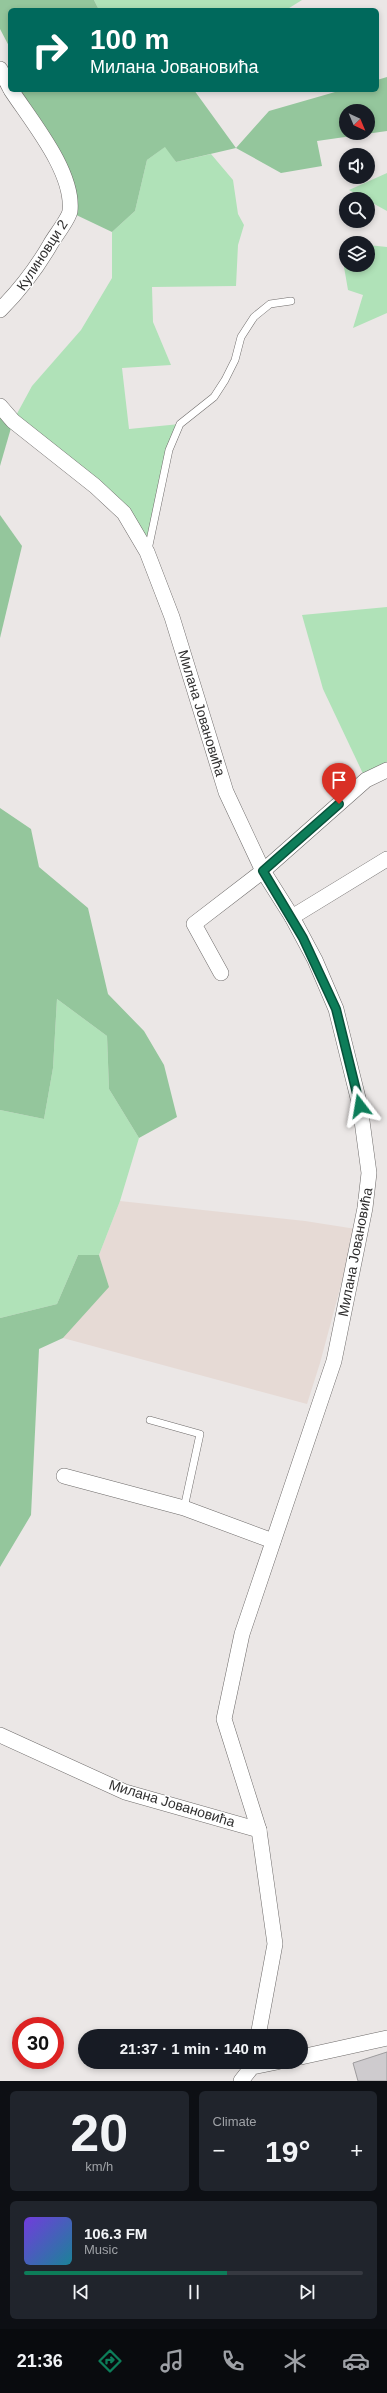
<!DOCTYPE html>
<html lang="en">
<head>
<meta charset="utf-8">
<style>
	:root { --surface:#171b24; --page:#20242c; --text:#f1f3f6; --muted:#9ea1a6; --line:#363941; --accent:#0d7d59 }
	body { margin:0; font-family:Arial,sans-serif; background:var(--page); color:var(--text); height:100vh; display:flex; flex-direction:column; font-size:15px; white-space:nowrap }
	* { box-sizing:border-box; margin:0 }
	p { font-size:13px; color:var(--muted) }
	.icon { flex:none; width:22px; height:22px; fill:none; stroke:currentColor; stroke-width:2; stroke-linecap:round; stroke-linejoin:round }
	.map { position:relative; height:2081px; overflow:hidden }
	.sheet { display:flex; flex-direction:column; gap:10px; padding:10px; background:#0d0f14; flex:1 }
	.sheet>* { flex:none }
	.banner { position:absolute; left:8px; top:8px; width:371px; height:84px; border-radius:6px; box-shadow:0 2px 6px #0003; background:#00695c; color:#fff; overflow:hidden }
	.needle { width:26px; rotate:136deg }
	.fabs { position:absolute; left:339px; top:104px; display:grid; gap:8px }
	.fabs a { display:grid; place-items:center; width:36px; height:36px; border-radius:50%; background:var(--surface); box-shadow:0 2px 6px #0003; font-size:20px }
	.speed { position:absolute; left:12px; top:2017px; display:flex; gap:8px; font-size:20px; font-weight:700; text-align:center }
	.speed>* { display:grid; place-content:center; width:52px; height:52px; border-radius:50%; background:var(--surface); box-shadow:0 2px 6px #0003; line-height:1 }
	.speed .limit { border:6px solid #d22; background:#fff; color:#111 }
	.pin { position:absolute; display:grid; place-items:center; width:34px; height:34px; color:#fff; margin:-41px -17px; border-radius:50% 50% 50% 0; rotate:-45deg; box-shadow:0 0 4px #0007 }
	.pin .icon { rotate:45deg }
	.me { position:absolute; width:44px; margin:-22px; rotate:346deg; stroke-linejoin:round; filter:drop-shadow(0 0 3px #0008) }
	.turn { display:flex; align-items:center; gap:14px; height:84px; padding:0 16px; font-size:18px }
	.turn .icon { width:52px; height:52px; stroke-width:2.5 }
	.turn b { display:block; font-size:28px; line-height:34px }
	.big { font-size:30px; font-weight:700; line-height:1.1 }
	.sheet .card { flex:1; display:flex; flex-direction:column; justify-content:center; gap:6px; min-width:0; padding:0 14px; border-radius:6px; background:var(--page) }
	.sheet .dial { align-items:center; gap:0 }
	.dial b { font-size:52px; line-height:1 }
	.song { display:flex; align-items:center; gap:12px }
	.cover { width:48px; height:48px; border-radius:6px; background:linear-gradient(135deg,hsl(260 70% 55%),hsl(190 70% 35%)) }
	.played { height:4px; border-radius:2px; background:linear-gradient(90deg,var(--accent) 60%,var(--line) 60%) }
	.keys { display:flex; justify-content:space-around; direction:ltr }
	.heat { display:flex; justify-content:space-between; align-items:center; font-size:22px; direction:ltr }
	.sheet .tiles { flex:1; display:grid; gap:10px; grid-template-columns:1fr 1fr }
	.card:last-child { grid-column:span 2 }
	.trip { position:absolute; left:78px; top:2029px; width:230px; height:40px; border-radius:20px; background:var(--surface); box-shadow:0 2px 6px #0003; font-weight:700; line-height:40px; text-align:center }
	.dock { display:flex; height:64px; justify-content:space-around; align-items:center; background:#090b0e; color:var(--muted) }
	.dock .icon { width:28px; height:28px }
	.dock .on { color:var(--accent) }
	.dock b { font-size:18px; color:var(--text) }
	.map>svg:first-child { display:block }
</style>
</head>
<body>
<div class="map">
<svg width="387" height="2081" viewBox="0 0 387 2081">
	<rect width="100%" height="100%" fill="#ebe7e6"/>
	<!-- built -->
	<path fill="#e6dad5" d="M 120,1201 L 305,1221 L 356,1229 L 320,1363 L 307,1404 L 63,1338 L 108,1287 L 99,1255 Z"/>
	<!-- green -->
	<g fill="#b0e2b8">
		<path d="M 94,0 L 302,0 L 286,10 L 99,10 Z"/>
		<path d="M 166,146 L 176,162 L 211,154 L 233,180 L 238,214 L 244,225 L 238,245 L 236,286 L 152,287 L 153,322 L 171,365 L 122,368 L 129,429 L 180,424 L 169,450 L 150,541 L 124,513 L 13,421 L 32,386 L 81,330 L 112,278 L 112,232 L 135,211 L 147,160 Z"/>
		<path d="M 387,173 L 387,211 L 349,190 Z"/>
		<path d="M 345,242 L 354,243 L 346,243 L 346,265 L 368,265 L 368,245 L 387,247 L 387,313 L 353,328 L 363,295 L 348,290 L 344,267 Z"/>
		<path d="M 387,607 L 387,770 L 366,780 L 323,689 L 302,615 Z"/>
		<path d="M 57,999 L 107,1036 L 109,1089 L 139,1138 L 120,1201 L 99,1255 L 78,1255 L 57,1304 L 0,1318 L 0,1110 L 44,1119 L 53,1068 Z"/>
	</g>
	<!-- forest -->
	<g fill="#94c69c" fill-rule="evenodd">
		<path d="M 0,0 L 94,0 L 99,10 L 10,10 L 10,48 L 0,29 Z"/>
		<path d="M 387,77 L 387,131 L 317,141 L 322,166 L 281,173 L 236,148 L 176,162 L 165,147 L 147,160 L 135,211 L 112,232 L 70,212 L 67,182 L 11,90 L 194,90 L 236,148 L 269,111 L 342,90 L 377,90 L 377,80 ZM 346,111 L 368,111 L 368,133 L 346,133 Z"/>
		<path d="M 0,406 L 13,421 L 0,466 Z"/>
		<path d="M 0,515 L 22,546 L 0,638 Z"/>
		<path d="M 0,808 L 31,829 L 39,867 L 88,908 L 108,994 L 144,1031 L 164,1065 L 177,1117 L 139,1138 L 109,1089 L 107,1036 L 57,999 L 53,1068 L 44,1119 L 0,1110 Z"/>
		<path d="M 78,1255 L 99,1255 L 109,1287 L 63,1338 L 39,1349 L 31,1515 L 0,1567 L 0,1318 L 57,1304 Z"/>
	</g>
	<!-- building -->
	<path fill="#cecbce" stroke="#9d9b9d" d="M 387,2052 L 387,2081 L 358,2081 L 353,2063 Z"/>
	<g fill="none" stroke-linecap="round" stroke-linejoin="round">
		<!-- service casing -->
		<g stroke="#6e6b6a" stroke-width="8">
			<g id="service">
				<path d="M 148,550 L 169,450 L 180,424 L 214,397 L 225,380 L 235,360 L 241,337 L 254,317 L 270,304 L 291,301"/>
				<path d="M 150,1420 L 200,1434 L 184,1508"/>
			</g>
		</g>
		<!-- minor casing -->
		<g stroke="#6e6b6a" stroke-width="16">
			<g id="minor">
				<path d="M 0,69 L 10,88"/>
				<path d="M 0,310 C 20,290 36,269 50,245 C 54,237 69,219 70,211 C 74,172 32,122 11,90"/>
				<path d="M 0,406 L 13,421 L 95,486 L 124,513 L 147,552 L 172,617 L 226,792 L 263,871 L 292,917 L 315,960 L 336,1009 L 360,1106 L 369,1173 L 365,1208 L 334,1361 L 242,1634 L 224,1719 L 259,1830 L 275,1944 L 258,2036"/>
				<path d="M 292,917 L 387,859"/>
				<path d="M 221,973 L 194,924 L 263,871 L 366,780 L 387,770"/>
				<path d="M 64,1476 L 184,1508 L 273,1541"/>
				<path d="M 0,1735 L 125,1792 L 259,1830"/>
				<path d="M 301,2057 L 387,2038"/>
				<path d="M 241,2081 L 252,2067 L 277,2062"/>
			</g>
		</g>
		<!-- service -->
		<use href="#service" stroke="#fff" stroke-width="7"/>
		<!-- minor -->
		<use href="#minor" stroke="#fff" stroke-width="15"/>
	</g>
	<g fill="none" stroke-linecap="round" stroke-linejoin="round">
		<!-- route casing -->
		<g stroke="#08513a" stroke-width="10">
			<path id="route" d="M 339,804 L 263,871 L 303,938 L 336,1009 L 360,1106"/>
		</g>
		<!-- route -->
		<use href="#route" stroke="#0d7d59" stroke-width="7"/>
	</g>
	<g text-anchor="middle" stroke-width="3" stroke-linejoin="round" paint-order="stroke">
		<!-- street labels -->
		<g font-size="14" fill="#302f2f" stroke="#fff">
			<text transform="translate(42 255) rotate(-57)" y="5">Кулиновци 2</text>
			<text transform="translate(202 713) rotate(73)" y="5">Милана Јовановића</text>
			<text transform="translate(355 1252) rotate(-79)" y="5">Милана Јовановића</text>
			<text transform="translate(172 1803) rotate(17)" y="5">Милана Јовановића</text>
		</g>
	</g>
</svg>
<div class="fabs">
<a><svg class="needle" viewBox="-14 -14 28 28"><path d="M0-13l5 13h-10z" fill="#e53935"/><path d="M0 13l5-13h-10z" fill="#9ea1a6"/></svg></a>
<a><svg class="icon" aria-label="sound" viewBox="0 0 24 24"><path d="M4 9h4l5-4v14l-5-4H4zM17 9q2 3 0 6"/></svg></a>
<a><svg class="icon" aria-label="search" viewBox="0 0 24 24"><circle cx="10" cy="10" r="6"/><path d="M15 15l6 6"/></svg></a>
<a><svg class="icon" aria-label="layers" viewBox="0 0 24 24"><path d="M12 4l9 5-9 5-9-5zM3 14l9 5 9-5"/></svg></a>
</div>
<div class="speed"><div class="limit">30</div></div>
<div class="pin" style="left:339px;top:804px;background:#d93025"><svg class="icon" aria-label="arrive" viewBox="0 0 24 24"><path d="M6 21V4h12l-3 4 3 4H6"/></svg></div>
<svg class="me" style="left:360px;top:1106px" viewBox="-20 -20 40 40"><path d="M0-17L14 15 0 8-14 15z" fill="#0d7d59" stroke="#fff" stroke-width="4"/></svg>
<div class="trip">21:37 · 1 min · 140 m</div>
<div class="banner">
<div class="turn"><svg class="icon" aria-label="right" viewBox="0 0 24 24"><path d="M7 20v-9h11M14 6l5 5-5 5"/></svg><div><b>100 m</b>Милана Јовановића</div></div>
</div>
</div>
<section class="sheet">
<div class="tiles">
<div class="card dial"><b>20</b><p>km/h</p></div>
<div class="card"><p>Climate</p>
<div class="heat"><a>−</a><b class="big">19°</b><a>+</a></div>
</div>
<div class="card">
<div class="song"><i class="cover"></i><div><b>106.3 FM</b><p>Music</p></div></div>
<div class="played"></div>
<div class="keys"><svg class="icon" aria-label="previous" viewBox="0 0 24 24"><path d="M18 5L8 12l10 7zM5 5v14"/></svg><svg class="icon" aria-label="pause" viewBox="0 0 24 24"><path d="M8 5v14M16 5v14"/></svg><svg class="icon" aria-label="next" viewBox="0 0 24 24"><path d="M6 5l10 7-10 7zM19 5v14"/></svg></div>
</div>
</div>
</section>
<nav class="dock">
<b>21:36</b>
<svg class="icon on" aria-label="directions" viewBox="0 0 24 24"><path d="M12 3l9 9-9 9-9-9zM9 14v-3h6M13 9l2 2-2 2"/></svg>
<svg class="icon" aria-label="music" viewBox="0 0 24 24"><path d="M9 18V5l10-2v13"/><circle cx="6" cy="18" r="3"/><circle cx="16" cy="16" r="3"/></svg>
<svg class="icon" aria-label="phone" viewBox="0 0 24 24"><path d="M5 4h4l2 5-3 2q2 4 5 5l2-3 5 2v4C11 20 4 13 5 4z"/></svg>
<svg class="icon" aria-label="climate" viewBox="0 0 24 24"><path d="M12 3v18M4 7l16 10M4 17L20 7"/></svg>
<svg class="icon" aria-label="car" viewBox="0 0 24 24"><path d="M5 17H2v-5l4-1 3-4h7l3 4 3 1v5h-3M9 17h6M6 11h13"/><circle cx="7" cy="17" r="2"/><circle cx="17" cy="17" r="2"/></svg>
</nav>
</body>
</html>
